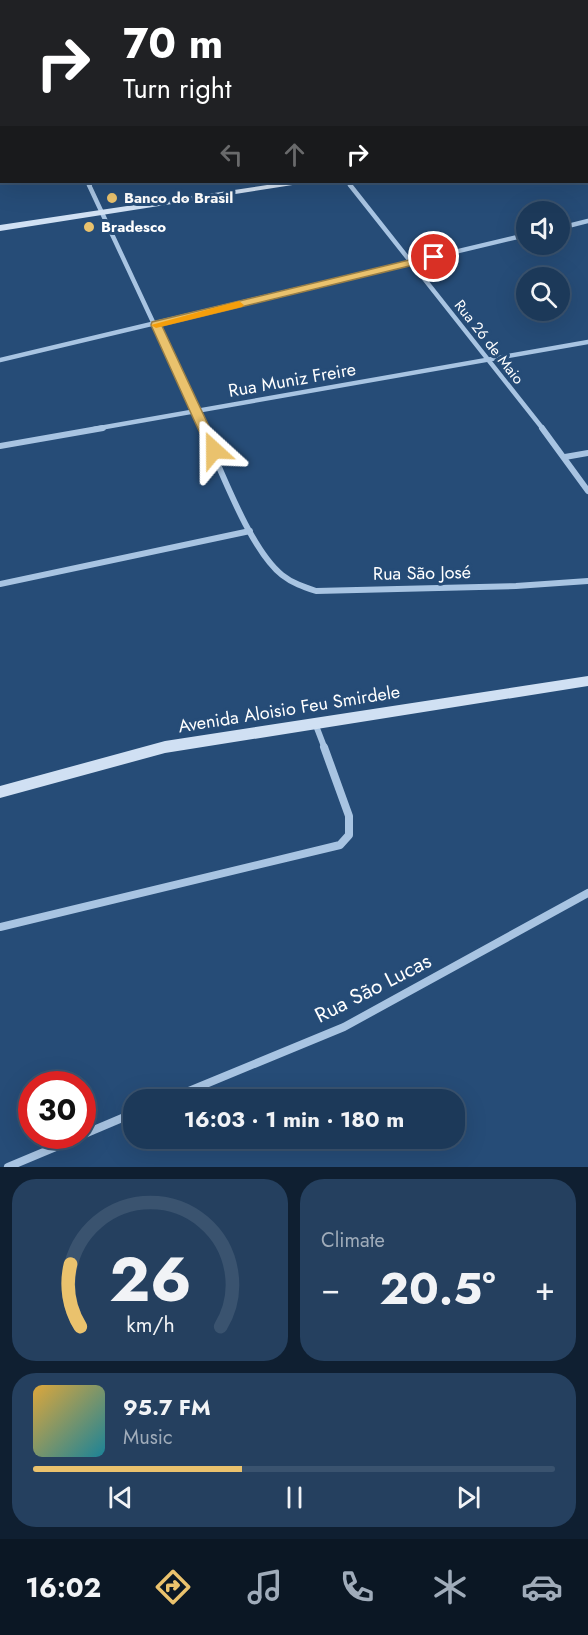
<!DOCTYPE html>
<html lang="en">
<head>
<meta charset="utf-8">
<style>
	:root { --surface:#1c3959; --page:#25405f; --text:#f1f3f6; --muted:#a0acba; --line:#3a536f; --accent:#eac26d }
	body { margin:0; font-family:Jost,sans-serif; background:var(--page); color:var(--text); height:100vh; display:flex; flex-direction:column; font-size:22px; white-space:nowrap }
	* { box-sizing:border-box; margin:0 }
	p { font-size:20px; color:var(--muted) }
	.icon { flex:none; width:33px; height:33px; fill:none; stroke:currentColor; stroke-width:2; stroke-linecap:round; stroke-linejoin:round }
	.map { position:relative; height:1167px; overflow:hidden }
	.side { display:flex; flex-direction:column; gap:12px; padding:12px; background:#0f1f31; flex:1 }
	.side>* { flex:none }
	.top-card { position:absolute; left:0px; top:0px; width:588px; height:183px; box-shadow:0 6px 24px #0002,0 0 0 2px var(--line); background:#202124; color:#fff; overflow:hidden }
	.fabs { position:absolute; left:516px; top:201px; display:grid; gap:12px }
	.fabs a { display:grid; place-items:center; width:54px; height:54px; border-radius:50%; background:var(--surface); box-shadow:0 6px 24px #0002,0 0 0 2px var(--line); font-size:30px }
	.speed { position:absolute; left:18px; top:1071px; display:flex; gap:12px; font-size:30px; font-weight:700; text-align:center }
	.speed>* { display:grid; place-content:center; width:78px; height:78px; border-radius:50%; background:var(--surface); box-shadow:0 6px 24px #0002,0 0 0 2px var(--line); line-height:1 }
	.speed .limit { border:9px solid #d22; background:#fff; color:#111 }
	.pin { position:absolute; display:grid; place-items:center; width:51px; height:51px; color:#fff; margin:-26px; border:3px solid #fff; border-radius:50%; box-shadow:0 2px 6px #0007 }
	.me { position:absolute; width:66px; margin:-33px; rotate:336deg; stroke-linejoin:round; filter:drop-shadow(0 0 4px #0008) }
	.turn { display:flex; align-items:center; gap:21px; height:126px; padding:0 24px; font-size:27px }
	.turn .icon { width:78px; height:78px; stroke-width:2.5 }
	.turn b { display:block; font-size:42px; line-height:51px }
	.lanes { display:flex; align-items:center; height:57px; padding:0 24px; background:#0003; justify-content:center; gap:30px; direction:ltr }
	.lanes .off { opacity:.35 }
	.big { font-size:45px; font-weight:700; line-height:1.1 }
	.side .widget { flex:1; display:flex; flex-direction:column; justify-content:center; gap:9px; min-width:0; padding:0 21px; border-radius:24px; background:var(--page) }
	.side .dial { align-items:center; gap:0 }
	.dial svg { height:156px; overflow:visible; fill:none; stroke:var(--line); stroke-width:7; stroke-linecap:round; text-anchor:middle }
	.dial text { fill:var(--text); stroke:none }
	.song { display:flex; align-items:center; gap:18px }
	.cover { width:72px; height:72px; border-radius:9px; background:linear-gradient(135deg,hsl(40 70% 55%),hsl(190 70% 35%)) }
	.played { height:6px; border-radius:3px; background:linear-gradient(90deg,var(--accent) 40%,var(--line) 40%) }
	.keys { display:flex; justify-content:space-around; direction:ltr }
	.heat { display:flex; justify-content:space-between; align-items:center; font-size:33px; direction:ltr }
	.side .tiles { flex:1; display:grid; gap:12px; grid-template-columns:1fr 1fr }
	.widget:last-child { grid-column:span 2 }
	.trip { position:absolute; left:123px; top:1089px; width:342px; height:60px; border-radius:24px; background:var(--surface); box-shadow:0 6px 24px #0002,0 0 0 2px var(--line); font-weight:700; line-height:60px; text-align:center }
	.tab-bar { display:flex; height:96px; justify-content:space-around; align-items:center; background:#0b1724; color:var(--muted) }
	.tab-bar .icon { width:42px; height:42px }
	.tab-bar .on { color:var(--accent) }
	.tab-bar b { font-size:27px; color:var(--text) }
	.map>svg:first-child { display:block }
</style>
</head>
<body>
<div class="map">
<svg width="588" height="1167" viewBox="0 0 588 1167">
	<rect width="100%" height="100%" fill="#264c77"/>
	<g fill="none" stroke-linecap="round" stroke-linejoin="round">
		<!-- street-far3 -->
		<g stroke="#a8c4e2" stroke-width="4">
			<path d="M 483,0 L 486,2"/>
			<path d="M 551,2 L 561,0"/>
			<path d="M 88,182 L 90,186"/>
			<path d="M 348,182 L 351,186"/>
		</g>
		<!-- street-far2 -->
		<g stroke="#a8c4e2" stroke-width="4.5">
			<path d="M 89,185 L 203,429"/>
			<path d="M 350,185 L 543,429"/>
			<path d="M 560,228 L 588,221"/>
			<path d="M 0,360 L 526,235"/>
			<path d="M 94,429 L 588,342"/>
		</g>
		<!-- street-far1 -->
		<g stroke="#a8c4e2" stroke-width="6">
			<path d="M 202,428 C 220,467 250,550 282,575 C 292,583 304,587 316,591 L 516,586 L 588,581"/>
			<path d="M 542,428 L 588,491"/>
			<path d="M 0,446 L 103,428"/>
			<path d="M 565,457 L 588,453"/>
			<path d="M 0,584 L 250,531"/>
			<path d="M 315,723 L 325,749"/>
		</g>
		<!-- street -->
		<g stroke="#a8c4e2" stroke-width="8">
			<path d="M 0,927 L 340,845 L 349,835 L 349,816 L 324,747"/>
			<path d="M 167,1100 L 344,1027 L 588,893"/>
			<path d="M 82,1135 L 134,1113"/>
			<path d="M 8,1167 L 82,1136"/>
		</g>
		<!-- secondary -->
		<g fill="#d0e0f3" fill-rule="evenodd">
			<path d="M 386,0 L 395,0 L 383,2 Z"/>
			<rect x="586" y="53" width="2" height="4"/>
			<rect x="0" y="88" width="2" height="4"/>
			<path d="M 586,134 L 588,134 L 586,139 Z"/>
			<rect x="0" y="136" width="2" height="4"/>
			<path d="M 287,182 L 303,182 L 299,184 L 0,231 L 0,225 Z"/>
			<path d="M 588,676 L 588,686 L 165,753 L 0,798 L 0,786 L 165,741 Z"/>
		</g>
	</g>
	<!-- route -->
	<path fill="#eac26d" stroke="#987e47" stroke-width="1.5" d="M 434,254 L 439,257 L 438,259 L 162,326 L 220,450 L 218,453 L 209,453 L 151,325 L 152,322 Z"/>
	<!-- slow -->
	<path fill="#f59e0b" d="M 239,301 L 244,305 L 242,307 L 156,328 L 151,325 Z"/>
	<!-- markers -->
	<g fill="#eac26d" stroke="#264c77" stroke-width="2">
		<circle cx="112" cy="198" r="6"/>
		<circle cx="89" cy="227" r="6"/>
	</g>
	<g text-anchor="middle" stroke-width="6" stroke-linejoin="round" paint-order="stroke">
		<!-- far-poi labels -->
		<g font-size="15" font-weight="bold" fill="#fff" stroke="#264c77" text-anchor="start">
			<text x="124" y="203">Banco do Brasil</text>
			<text x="101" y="232">Bradesco</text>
		</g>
		<!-- far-street labels -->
		<g font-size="15" fill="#fff" stroke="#264c77">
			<text transform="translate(489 342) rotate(52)" y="5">Rua 26 de Maio</text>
		</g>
		<!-- street labels -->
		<g font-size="18" fill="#fff" stroke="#264c77">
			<text transform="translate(292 380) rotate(-10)" y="6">Rua Muniz Freire</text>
			<text transform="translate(422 573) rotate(-1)" y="6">Rua São José</text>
			<text transform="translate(289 709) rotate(-9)" y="6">Avenida Aloisio Feu Smirdele</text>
		</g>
		<!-- near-street labels -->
		<g font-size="21" fill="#fff" stroke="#264c77">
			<text transform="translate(373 988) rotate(-27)" y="7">Rua São Lucas</text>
		</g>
	</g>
</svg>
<div class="fabs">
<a><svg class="icon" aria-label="sound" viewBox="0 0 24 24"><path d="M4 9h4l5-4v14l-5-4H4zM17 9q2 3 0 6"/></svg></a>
<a><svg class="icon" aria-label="search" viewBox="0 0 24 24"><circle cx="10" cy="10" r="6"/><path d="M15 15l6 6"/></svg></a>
</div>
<div class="speed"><div class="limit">30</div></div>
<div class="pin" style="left:434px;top:257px;background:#d93025"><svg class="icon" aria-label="arrive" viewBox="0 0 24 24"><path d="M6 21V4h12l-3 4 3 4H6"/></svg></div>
<svg class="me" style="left:214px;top:450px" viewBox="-20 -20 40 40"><path d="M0-17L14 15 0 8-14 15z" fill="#eac26d" stroke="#fff" stroke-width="4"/></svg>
<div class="trip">16:03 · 1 min · 180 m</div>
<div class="top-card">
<div class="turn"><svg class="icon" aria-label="right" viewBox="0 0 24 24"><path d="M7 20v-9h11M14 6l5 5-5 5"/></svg><div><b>70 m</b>Turn right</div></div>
<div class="lanes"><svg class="icon off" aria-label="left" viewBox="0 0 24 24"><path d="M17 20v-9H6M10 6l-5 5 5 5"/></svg><svg class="icon off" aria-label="ahead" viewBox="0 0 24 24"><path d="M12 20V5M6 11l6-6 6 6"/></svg><svg class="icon" aria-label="right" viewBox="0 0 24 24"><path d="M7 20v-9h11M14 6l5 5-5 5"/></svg></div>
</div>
</div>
<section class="side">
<div class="tiles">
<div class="widget dial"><svg viewBox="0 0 100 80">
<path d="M14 69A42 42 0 1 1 86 69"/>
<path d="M14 69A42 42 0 0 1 9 37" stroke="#eac26d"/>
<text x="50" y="56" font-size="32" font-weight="700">26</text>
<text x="50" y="72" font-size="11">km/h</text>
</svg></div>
<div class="widget"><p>Climate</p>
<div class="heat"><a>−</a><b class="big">20.5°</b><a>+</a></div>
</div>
<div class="widget">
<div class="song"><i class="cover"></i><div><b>95.7 FM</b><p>Music</p></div></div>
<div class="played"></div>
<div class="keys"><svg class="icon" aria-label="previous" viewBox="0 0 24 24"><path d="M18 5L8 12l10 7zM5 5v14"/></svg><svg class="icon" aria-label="pause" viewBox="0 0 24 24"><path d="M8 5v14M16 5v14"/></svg><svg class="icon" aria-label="next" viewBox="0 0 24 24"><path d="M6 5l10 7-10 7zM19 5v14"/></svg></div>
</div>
</div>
</section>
<nav class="tab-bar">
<b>16:02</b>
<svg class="icon on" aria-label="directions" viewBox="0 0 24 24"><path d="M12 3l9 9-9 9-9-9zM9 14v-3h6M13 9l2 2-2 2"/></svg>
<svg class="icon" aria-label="music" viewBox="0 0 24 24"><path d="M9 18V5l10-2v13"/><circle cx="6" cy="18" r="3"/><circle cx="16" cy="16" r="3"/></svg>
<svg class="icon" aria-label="phone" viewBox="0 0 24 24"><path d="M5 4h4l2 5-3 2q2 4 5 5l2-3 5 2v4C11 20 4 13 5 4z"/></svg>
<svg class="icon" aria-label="climate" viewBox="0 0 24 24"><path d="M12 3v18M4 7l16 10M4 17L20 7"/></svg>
<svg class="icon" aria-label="car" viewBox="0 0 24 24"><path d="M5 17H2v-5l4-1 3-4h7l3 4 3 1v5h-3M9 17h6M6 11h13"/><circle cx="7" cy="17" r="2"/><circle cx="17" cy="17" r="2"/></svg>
</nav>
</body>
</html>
